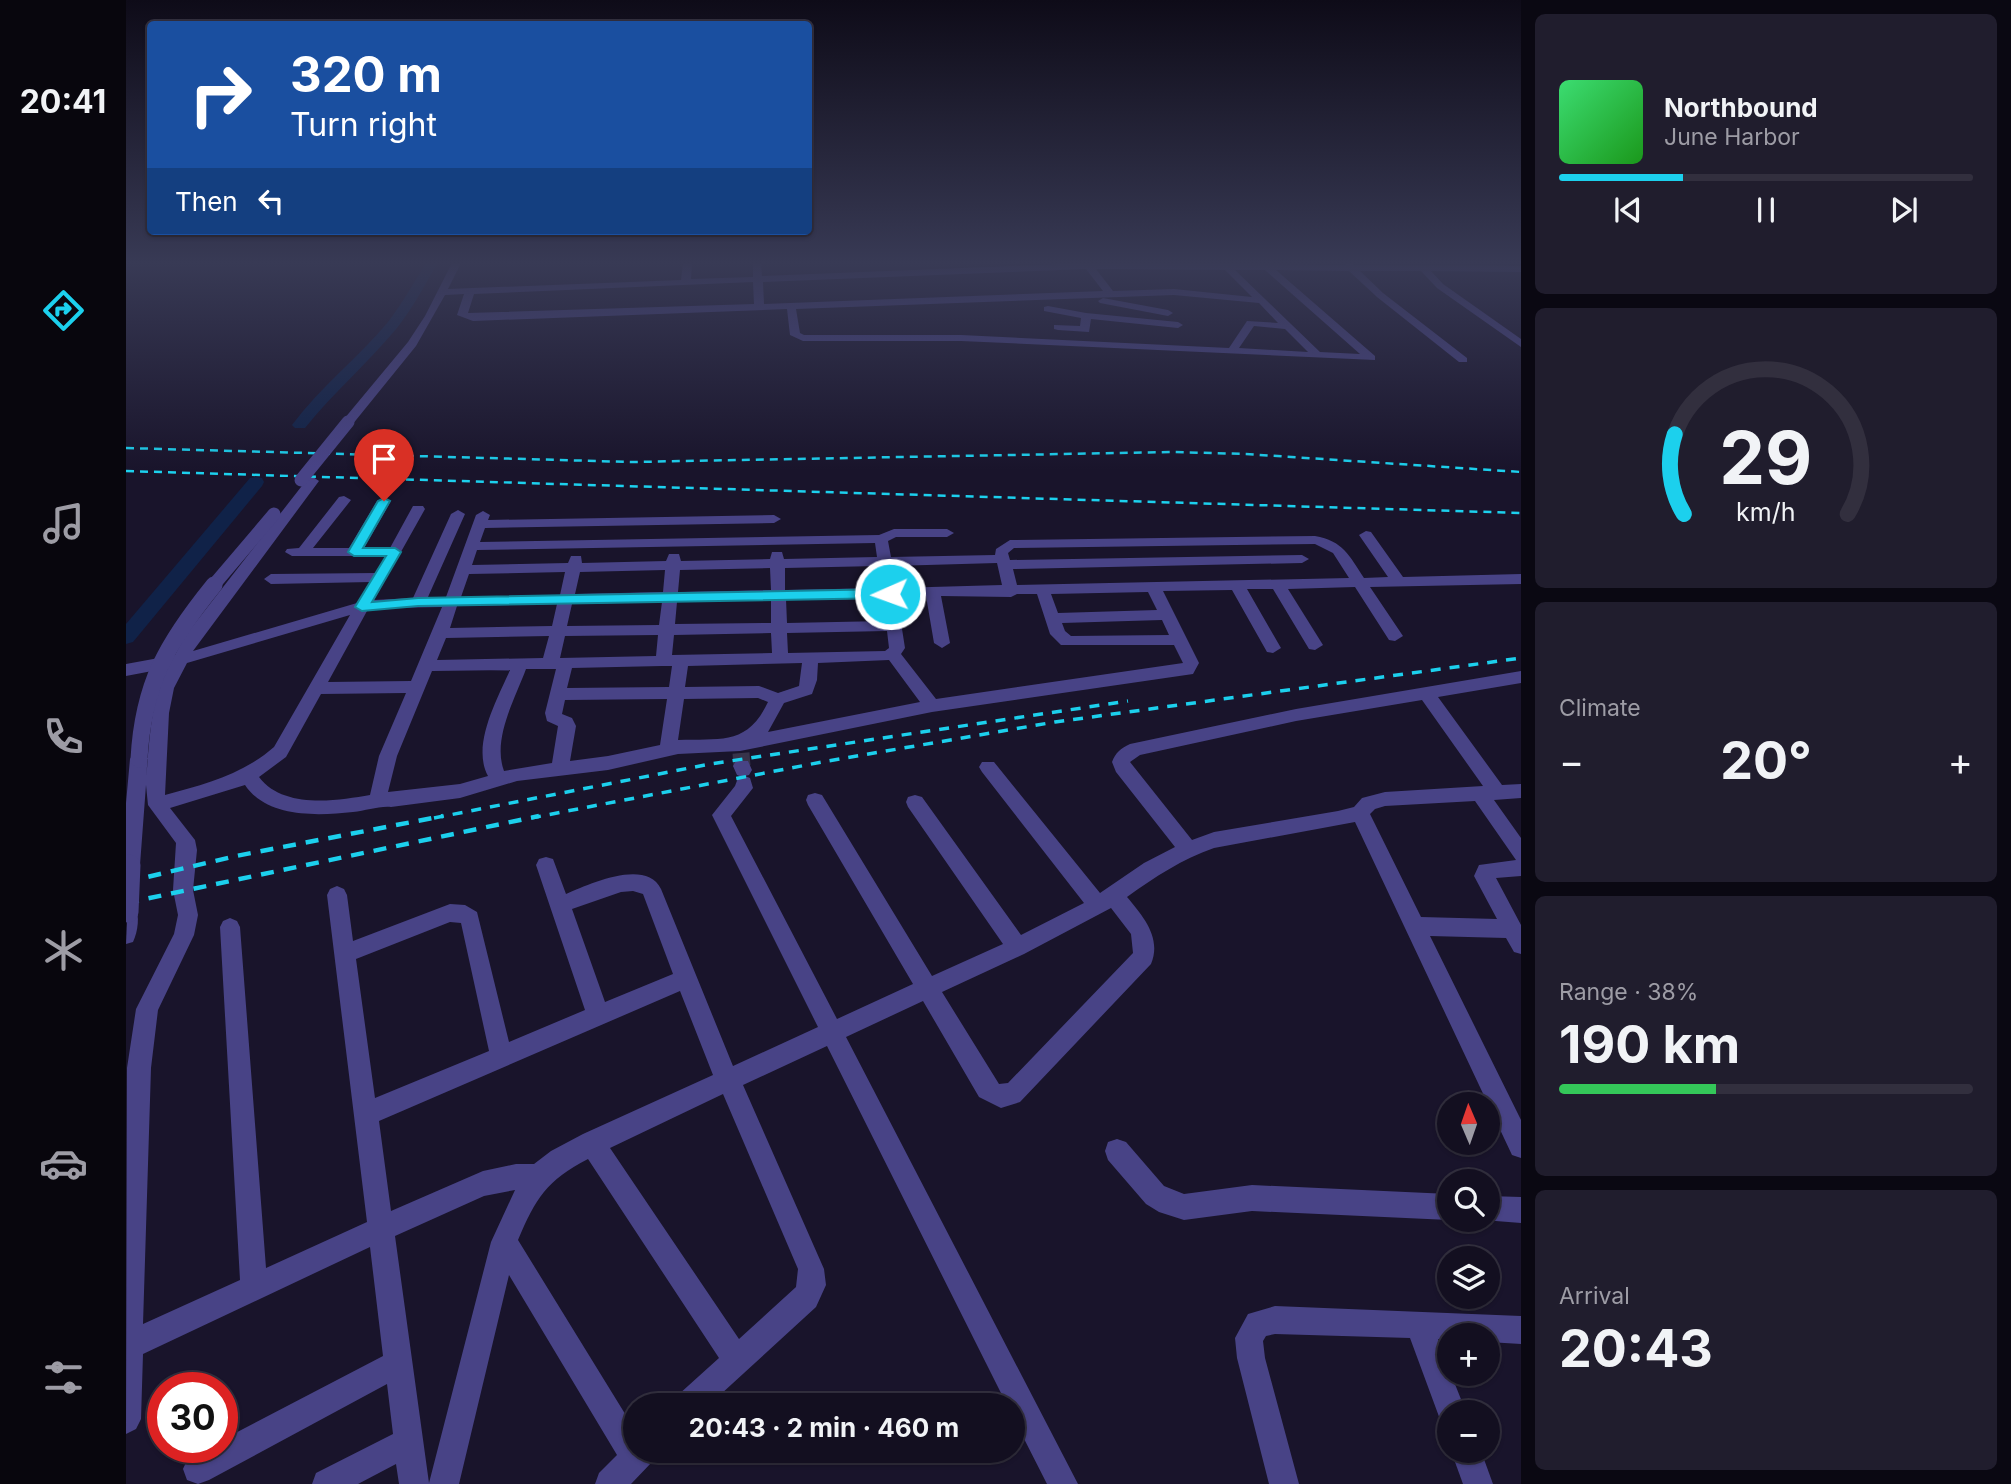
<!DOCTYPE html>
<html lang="en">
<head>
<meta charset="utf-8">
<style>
	:root { --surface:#130f20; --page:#201d2d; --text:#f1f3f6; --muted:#9d9ca5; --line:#322f3e; --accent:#1cd0ed }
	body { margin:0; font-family:Inter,sans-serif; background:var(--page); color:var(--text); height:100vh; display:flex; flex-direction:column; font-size:26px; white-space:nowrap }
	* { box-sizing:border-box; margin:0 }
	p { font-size:23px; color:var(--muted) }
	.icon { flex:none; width:38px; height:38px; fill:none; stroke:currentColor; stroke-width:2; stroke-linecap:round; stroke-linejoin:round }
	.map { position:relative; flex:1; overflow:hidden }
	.side { display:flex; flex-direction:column; gap:14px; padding:14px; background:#0a0812; width:490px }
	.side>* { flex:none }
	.banner { position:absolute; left:21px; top:21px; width:665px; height:214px; border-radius:7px; box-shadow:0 2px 5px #0004,0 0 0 2px var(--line); background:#1a4fa0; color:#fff; overflow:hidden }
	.needle { width:46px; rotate:358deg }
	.controls { position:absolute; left:1311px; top:1092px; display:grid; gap:14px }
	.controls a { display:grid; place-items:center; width:63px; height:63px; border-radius:50%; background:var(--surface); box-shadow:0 2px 5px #0004,0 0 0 2px var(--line); font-size:35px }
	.speed { position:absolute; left:21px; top:1372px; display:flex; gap:14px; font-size:35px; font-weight:700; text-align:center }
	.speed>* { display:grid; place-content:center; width:91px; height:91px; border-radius:50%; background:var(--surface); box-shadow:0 2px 5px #0004,0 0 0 2px var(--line); line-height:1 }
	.speed .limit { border:10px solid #d22; background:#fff; color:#111 }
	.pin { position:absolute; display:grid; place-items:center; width:60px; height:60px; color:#fff; margin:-72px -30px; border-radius:50% 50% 50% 0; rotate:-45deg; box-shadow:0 0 7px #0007 }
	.pin .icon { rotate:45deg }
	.me { position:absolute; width:77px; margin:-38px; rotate:268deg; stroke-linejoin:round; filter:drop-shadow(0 0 5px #0008) }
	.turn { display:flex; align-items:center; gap:24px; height:147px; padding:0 28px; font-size:32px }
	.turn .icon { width:91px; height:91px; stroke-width:2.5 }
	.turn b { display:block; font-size:49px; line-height:60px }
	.then { display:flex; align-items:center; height:66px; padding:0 28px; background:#0003; gap:14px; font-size:26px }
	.big { font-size:52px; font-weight:700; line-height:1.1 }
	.side .card { flex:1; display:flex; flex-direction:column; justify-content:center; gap:10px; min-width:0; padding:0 24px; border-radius:10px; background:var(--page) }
	.side .dial { align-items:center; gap:0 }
	.dial svg { height:182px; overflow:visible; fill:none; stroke:var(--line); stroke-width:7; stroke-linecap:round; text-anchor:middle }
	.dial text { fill:var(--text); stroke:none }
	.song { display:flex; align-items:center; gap:21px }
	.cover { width:84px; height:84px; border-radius:10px; background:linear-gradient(135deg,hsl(140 70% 55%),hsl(120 70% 35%)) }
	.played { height:7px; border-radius:4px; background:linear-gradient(90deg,var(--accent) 30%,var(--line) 30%) }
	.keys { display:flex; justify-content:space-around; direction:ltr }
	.heat { display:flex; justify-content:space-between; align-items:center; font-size:38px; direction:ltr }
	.charge { height:10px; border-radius:5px; background:linear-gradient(90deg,#34c759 38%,var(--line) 0) }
	.trip { position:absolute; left:497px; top:1393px; width:402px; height:70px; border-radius:35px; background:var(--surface); box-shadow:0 2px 5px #0004,0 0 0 2px var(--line); font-weight:700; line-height:70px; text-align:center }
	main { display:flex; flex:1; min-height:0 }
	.menu { display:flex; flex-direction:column; width:126px; justify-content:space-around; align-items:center; background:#08060d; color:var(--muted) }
	.menu .icon { width:49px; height:49px }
	.menu .selected { color:var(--accent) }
	.menu b { font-size:32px; color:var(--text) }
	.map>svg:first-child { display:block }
</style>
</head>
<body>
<main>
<nav class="menu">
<b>20:41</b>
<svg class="icon selected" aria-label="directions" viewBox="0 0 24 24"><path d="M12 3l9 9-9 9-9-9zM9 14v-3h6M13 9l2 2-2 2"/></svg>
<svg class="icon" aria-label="music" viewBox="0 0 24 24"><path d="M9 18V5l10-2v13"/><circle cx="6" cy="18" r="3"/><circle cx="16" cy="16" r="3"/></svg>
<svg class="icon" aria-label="phone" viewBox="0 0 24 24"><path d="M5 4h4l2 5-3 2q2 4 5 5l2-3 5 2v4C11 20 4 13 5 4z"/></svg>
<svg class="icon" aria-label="climate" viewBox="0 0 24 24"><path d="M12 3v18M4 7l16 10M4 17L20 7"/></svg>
<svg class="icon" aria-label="car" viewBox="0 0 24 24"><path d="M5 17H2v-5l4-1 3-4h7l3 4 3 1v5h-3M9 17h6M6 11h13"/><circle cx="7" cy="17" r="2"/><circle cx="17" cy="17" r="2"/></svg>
<svg class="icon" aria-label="filters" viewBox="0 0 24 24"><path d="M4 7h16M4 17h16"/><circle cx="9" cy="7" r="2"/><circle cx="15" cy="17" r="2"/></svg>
</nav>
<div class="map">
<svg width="1395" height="1484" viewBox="0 0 1395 1484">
	<rect width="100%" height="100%" fill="#19142b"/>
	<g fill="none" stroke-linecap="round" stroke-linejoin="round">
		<!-- river -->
		<g fill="#102248" fill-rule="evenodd">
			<path d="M 300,263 L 312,263 C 299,284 287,308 271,328 C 242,363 208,392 179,428 L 169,428 L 166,425 C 194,387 232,358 262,322 C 276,304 288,282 300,263 Z"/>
			<path d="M 130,477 L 136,478 L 138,482 L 136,486 L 7,642 L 0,644 L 0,624 L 124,478 Z"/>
		</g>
		<!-- minor-tunnel -->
		<path stroke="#37334a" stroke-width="17" stroke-dasharray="17 9" stroke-linecap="butt" d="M 615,753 L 616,766"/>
		<!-- minor -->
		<g fill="#484386" fill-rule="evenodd">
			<path d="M 326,263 L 335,263 L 322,289 L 555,280 L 557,263 L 566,263 L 565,279 L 627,277 L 627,263 L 635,263 L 636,276 L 963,263 L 1218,265 L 1225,263 L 1228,265 L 1395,266 L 1395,272 L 1305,271 L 1317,284 L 1395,339 L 1395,347 L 1311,288 L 1295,271 L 1234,271 L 1257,293 L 1341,358 L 1341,362 L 1333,362 L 1251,297 L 1223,271 L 1150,270 L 1249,356 L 1249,360 L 835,341 L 677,341 L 664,335 L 661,309 L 347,321 L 331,315 L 338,294 L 319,295 L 290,346 L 226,425 L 218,425 L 218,419 L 282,342 L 299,316 ZM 960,269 L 977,291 L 638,304 L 637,282 ZM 970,269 L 1099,270 L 1126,297 L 1048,289 L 987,291 ZM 1109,270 L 1139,270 L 1234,354 L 1194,352 ZM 627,282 L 628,304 L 342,313 L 348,294 ZM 1048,295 L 1133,303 L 1152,323 L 1121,321 L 1103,348 L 835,335 L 678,335 L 674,333 L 670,309 ZM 1128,326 L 1159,329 L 1182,352 L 1113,348 Z"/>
			<path d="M 977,298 L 1042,310 L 1047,313 L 1042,316 L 974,303 L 972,301 Z"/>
			<path d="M 922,306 L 960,313 L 1052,322 L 1057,325 L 1052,328 L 965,319 L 963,332 L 932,330 L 928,329 L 928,325 L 954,326 L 955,318 L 918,311 L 918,307 Z"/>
			<path d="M 187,477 L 193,481 L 67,651 L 231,603 L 245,582 L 145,584 L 138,579 L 145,574 L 251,573 L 260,556 L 166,556 L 159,552 L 161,549 L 173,548 L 213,497 L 218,496 L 225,500 L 187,548 L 223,548 L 251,501 L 258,497 L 265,501 L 238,548 L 264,548 L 287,506 L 297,506 L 299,509 L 248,600 L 287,598 L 325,514 L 332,510 L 339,514 L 302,597 L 320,597 L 350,515 L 357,511 L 364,515 L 362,520 L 648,515 L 655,519 L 648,523 L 359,528 L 354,542 L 753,535 L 768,529 L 821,529 L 828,533 L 821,537 L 770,537 L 762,541 L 765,557 L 869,555 L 870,549 L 884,540 L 1189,536 C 1217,541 1223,555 1238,578 L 1262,577 L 1233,535 L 1240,531 L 1245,532 L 1277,577 L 1395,574 L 1395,584 L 1244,587 L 1277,636 L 1269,641 L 1263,640 L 1229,587 L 1162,589 L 1197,645 L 1189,650 L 1183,649 L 1147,589 L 1121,589 L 1155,648 L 1147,653 L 1141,652 L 1106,590 L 1037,591 L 1073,663 L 1067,674 L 806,712 L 614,751 L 552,754 L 482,770 L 391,781 L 334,798 L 265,807 C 252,806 240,811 227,812 C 191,816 141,818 119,785 L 44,808 L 69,840 L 71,850 L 67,890 L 72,915 L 68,935 L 32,1010 L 25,1068 L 17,1324 L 114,1280 L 94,927 L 97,921 L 104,918 L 111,921 L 114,927 L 140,1268 L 241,1222 L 201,895 L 204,889 L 211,886 L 218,889 L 221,895 L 227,941 L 324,904 L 339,905 L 351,912 L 383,1042 L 459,1010 L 410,865 L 413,859 L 420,857 L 427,859 L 440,894 C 463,884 520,858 535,889 L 607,1066 L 692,1027 L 586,815 L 609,786 L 612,778 L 616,777 L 611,775 L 607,766 L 610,761 L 622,761 L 626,770 L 623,775 L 619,776 L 624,778 L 627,788 L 605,816 L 711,1019 L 787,984 L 682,805 L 680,800 L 682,795 L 689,793 L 696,795 L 806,976 L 877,944 L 782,807 L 780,802 L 782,797 L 789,795 L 796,797 L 895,935 L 958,903 L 856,772 L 853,767 L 856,762 L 868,762 L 974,893 L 1018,863 L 1049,847 L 990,772 L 986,762 C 990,752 994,749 1004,744 L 1170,709 L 1395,671 L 1395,683 L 1312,697 L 1376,785 L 1395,784 L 1395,798 L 1368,800 L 1395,838 L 1395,876 L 1370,878 L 1395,925 L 1395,954 L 1388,952 L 1380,938 L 1304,936 L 1395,1120 L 1395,1158 L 1386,1155 L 1229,822 L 1088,848 C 1056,859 1029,877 1001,897 C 1017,916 1036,938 1025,964 L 894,1102 L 875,1108 L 853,1097 L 797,1001 L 720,1037 L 952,1484 L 921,1484 L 887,1417 L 887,1405 L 881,1405 L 701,1046 L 617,1085 L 698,1269 L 700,1285 L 690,1307 L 583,1405 L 548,1405 L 552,1395 L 593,1358 L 462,1159 C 420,1181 410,1198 392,1240 L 509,1430 L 509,1451 L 530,1451 L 526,1462 L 505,1484 L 469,1484 L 473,1473 L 491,1455 L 383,1275 L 333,1484 L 273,1484 L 270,1464 L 232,1484 L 186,1484 L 190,1473 L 267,1434 L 261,1384 L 83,1480 L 72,1484 L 61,1480 L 57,1469 C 64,1452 79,1447 96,1447 L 96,1440 L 257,1356 L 244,1247 L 17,1354 L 15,1419 L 10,1429 L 0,1434 L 1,1068 L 10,1009 L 48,934 L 52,915 L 47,890 L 50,843 L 22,805 L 20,785 L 14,865 L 11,871 L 0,872 L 0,803 L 4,759 L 7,754 L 19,754 L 22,759 L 20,777 C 24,739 24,702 42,668 L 0,676 L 0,664 L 49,655 L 59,636 L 182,478 ZM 749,543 L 751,557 L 658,559 L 656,552 L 646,552 L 644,559 L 555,561 L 553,554 L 543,554 L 540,561 L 456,563 L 455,556 L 445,556 L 442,563 L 346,565 L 351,550 ZM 1189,544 L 1207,553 L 1223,578 L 891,585 L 887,569 L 1176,563 L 1183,559 L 1176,555 L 884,560 L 882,553 L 888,548 ZM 871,563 L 876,585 L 770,588 L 766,566 ZM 752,566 L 755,588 L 659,590 L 659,568 ZM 644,568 L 645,590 L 552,592 L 554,570 ZM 539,570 L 537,592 L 449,594 L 454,572 ZM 439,572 L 434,595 L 335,597 L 343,574 ZM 1022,592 L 1031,610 L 932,613 L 925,594 ZM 891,594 L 911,594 L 924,634 L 935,645 L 1048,645 L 1057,663 L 810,699 L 775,654 L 779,648 L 771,597 L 800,596 L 808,643 L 816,648 L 824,643 L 815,596 L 885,597 ZM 756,597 L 759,621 L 661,623 L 660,599 ZM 645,600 L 645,623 L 549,624 L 551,602 ZM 536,602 L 533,625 L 441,626 L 446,604 ZM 431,604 L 426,626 L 324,628 L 331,606 ZM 316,607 L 285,681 L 202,682 L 241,611 L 259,608 ZM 224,615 L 148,747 C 116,775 79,784 39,795 L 43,713 L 48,688 L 61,663 ZM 1036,620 L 1043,635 L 945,636 L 939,631 L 936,623 ZM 761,631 L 763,648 L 759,651 L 662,653 L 661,633 ZM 645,633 L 646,653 L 546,655 L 548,635 ZM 532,635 L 530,656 L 434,658 L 439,636 ZM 423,636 L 417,658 L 311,660 L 320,638 ZM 763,660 L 794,702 L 642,732 L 658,703 L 686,694 L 691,680 L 692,663 ZM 676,663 L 673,686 L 652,693 L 633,686 L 559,687 L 562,666 ZM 536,666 L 546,666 L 543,687 L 441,688 L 446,668 ZM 400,669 L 430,669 L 419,713 L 421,721 L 432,726 L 426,763 L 378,771 C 366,739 389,699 400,669 ZM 384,670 C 372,698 345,745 362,776 L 334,784 L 262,792 L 271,756 L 306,671 ZM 280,693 L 253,756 L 244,795 C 210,801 157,809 133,777 L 160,757 L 195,694 ZM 632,698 L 642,702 C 621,746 595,738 552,740 L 558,699 ZM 541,699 L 534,745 L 482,756 L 444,761 L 450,726 L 446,718 L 436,714 L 439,700 ZM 1296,700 L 1357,786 L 1259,792 L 1236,798 L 1228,807 L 1212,811 L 1088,832 L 1066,840 L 1004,762 L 1014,755 L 1170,721 ZM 1349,801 L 1390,860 L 1353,865 L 1348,876 L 1371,919 L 1295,917 L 1244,814 L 1249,809 L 1259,806 ZM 495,892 L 507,891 L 517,894 L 547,974 L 479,1002 L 446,909 ZM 985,908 L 1005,934 L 1007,953 L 882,1083 L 873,1084 L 816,992 L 898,954 ZM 324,922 L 335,923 L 363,1051 L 249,1098 L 230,959 ZM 554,991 L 587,1075 L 457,1134 L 425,1151 L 408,1164 L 390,1164 L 357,1171 L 265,1211 L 253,1121 ZM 597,1094 L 672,1269 L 670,1287 L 613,1339 L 484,1148 ZM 389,1190 L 365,1242 L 303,1483 L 269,1236 L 358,1196 Z"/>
			<path d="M 2,903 L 9,906 C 14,916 12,931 7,942 L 0,944 Z"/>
			<path d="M 991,1139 L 1000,1142 L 1038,1186 L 1058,1194 L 1126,1185 L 1323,1194 L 1323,1220 L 1126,1211 L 1058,1220 L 1033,1212 L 1020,1204 L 982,1160 L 979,1151 L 982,1142 Z"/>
			<path d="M 1362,1196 L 1395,1197 L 1395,1223 L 1357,1220 L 1362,1220 Z"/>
			<path d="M 1149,1306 L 1395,1316 L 1395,1344 L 1362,1342 L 1362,1335 L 1323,1335 L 1323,1340 L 1312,1339 L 1323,1374 L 1325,1374 L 1340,1412 L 1323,1412 L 1323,1426 L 1315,1422 L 1284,1338 L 1149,1334 L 1140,1336 L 1137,1341 L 1139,1358 L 1173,1484 L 1143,1484 L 1111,1358 L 1109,1338 L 1122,1314 Z"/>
			<path d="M 1325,1451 L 1355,1451 L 1367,1484 L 1337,1484 Z"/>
		</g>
		<!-- rail-far2 -->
		<g stroke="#1cd0ed" stroke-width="2.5" stroke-dasharray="8 6" stroke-linecap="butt">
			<path d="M 0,448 L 506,462 L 1046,452 L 1120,454 L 1395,472"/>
			<path d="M 0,471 L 1395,513"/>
		</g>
		<!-- rail-far1 -->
		<g stroke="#1cd0ed" stroke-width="3.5" stroke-dasharray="10 9" stroke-linecap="butt">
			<path d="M 308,818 L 584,764 L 1002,701"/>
			<path d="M 405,818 L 696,762 L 929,722 L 1395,658"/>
		</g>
		<!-- rail -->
		<g stroke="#1cd0ed" stroke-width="4.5" stroke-dasharray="13 10" stroke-linecap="butt">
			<path d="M 0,882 L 110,856 L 317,816"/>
			<path d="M 0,903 L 413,816"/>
		</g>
		<!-- minor-bridge-far2 -->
		<g stroke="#484386" stroke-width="13">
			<path d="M 175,480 L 222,422"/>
			<path d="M 86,587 L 148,514"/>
		</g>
		<!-- minor-bridge-far1 -->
		<path stroke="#484386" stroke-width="17" d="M 13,759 C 17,684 41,643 88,585"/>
		<!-- minor-bridge -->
		<path stroke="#484386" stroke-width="21" d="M 2,912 L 4,865"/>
	</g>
	<!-- sky -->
	<linearGradient id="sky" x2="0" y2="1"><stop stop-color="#0e0b18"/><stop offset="0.56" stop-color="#383a55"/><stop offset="1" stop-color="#383a55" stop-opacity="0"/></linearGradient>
	<rect width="1395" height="470" fill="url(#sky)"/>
	<!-- route -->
	<path fill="#1cd0ed" stroke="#12879a" stroke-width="2" d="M 258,498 L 264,501 L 237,548 L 269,548 L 275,552 L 246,602 L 292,598 L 764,589 L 771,594 L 764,598 L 292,606 L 236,611 L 229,607 L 260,556 L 228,556 L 222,552 L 252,501 Z"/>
</svg>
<div class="controls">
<a><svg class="needle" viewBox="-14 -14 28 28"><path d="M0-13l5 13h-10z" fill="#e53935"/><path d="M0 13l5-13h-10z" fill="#9d9ca5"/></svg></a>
<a><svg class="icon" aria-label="search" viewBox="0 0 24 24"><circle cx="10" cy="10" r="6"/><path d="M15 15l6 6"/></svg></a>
<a><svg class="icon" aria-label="layers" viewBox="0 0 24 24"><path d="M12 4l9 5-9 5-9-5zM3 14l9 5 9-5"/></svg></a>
<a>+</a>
<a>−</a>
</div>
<div class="speed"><div class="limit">30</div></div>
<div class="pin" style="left:258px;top:501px;background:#d93025"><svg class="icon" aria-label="arrive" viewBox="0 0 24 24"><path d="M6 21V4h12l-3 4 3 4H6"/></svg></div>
<svg class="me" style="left:764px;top:594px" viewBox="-20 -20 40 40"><circle r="17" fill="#1cd0ed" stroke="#fff" stroke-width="3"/><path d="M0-11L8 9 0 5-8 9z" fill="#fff"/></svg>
<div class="trip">20:43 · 2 min · 460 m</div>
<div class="banner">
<div class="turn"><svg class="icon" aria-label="right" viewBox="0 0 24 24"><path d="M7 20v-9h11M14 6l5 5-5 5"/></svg><div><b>320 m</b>Turn right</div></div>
<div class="then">Then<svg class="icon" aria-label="left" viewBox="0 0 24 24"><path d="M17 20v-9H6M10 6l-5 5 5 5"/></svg></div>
</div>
</div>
<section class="side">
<div class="card">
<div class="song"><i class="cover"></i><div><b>Northbound</b><p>June Harbor</p></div></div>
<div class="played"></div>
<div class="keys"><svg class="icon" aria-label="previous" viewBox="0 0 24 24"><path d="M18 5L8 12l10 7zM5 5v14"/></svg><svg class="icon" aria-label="pause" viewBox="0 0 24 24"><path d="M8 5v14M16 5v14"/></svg><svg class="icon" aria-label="next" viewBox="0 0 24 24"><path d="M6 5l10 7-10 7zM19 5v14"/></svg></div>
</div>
<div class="card dial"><svg viewBox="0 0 100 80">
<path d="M14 69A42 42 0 1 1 86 69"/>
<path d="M14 69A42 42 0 0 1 10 34" stroke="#1cd0ed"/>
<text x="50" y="56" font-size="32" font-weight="700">29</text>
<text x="50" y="72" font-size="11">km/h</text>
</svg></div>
<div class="card"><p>Climate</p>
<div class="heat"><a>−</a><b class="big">20°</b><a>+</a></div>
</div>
<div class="card"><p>Range · 38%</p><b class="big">190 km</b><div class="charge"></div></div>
<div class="card"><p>Arrival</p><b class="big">20:43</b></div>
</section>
</main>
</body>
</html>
